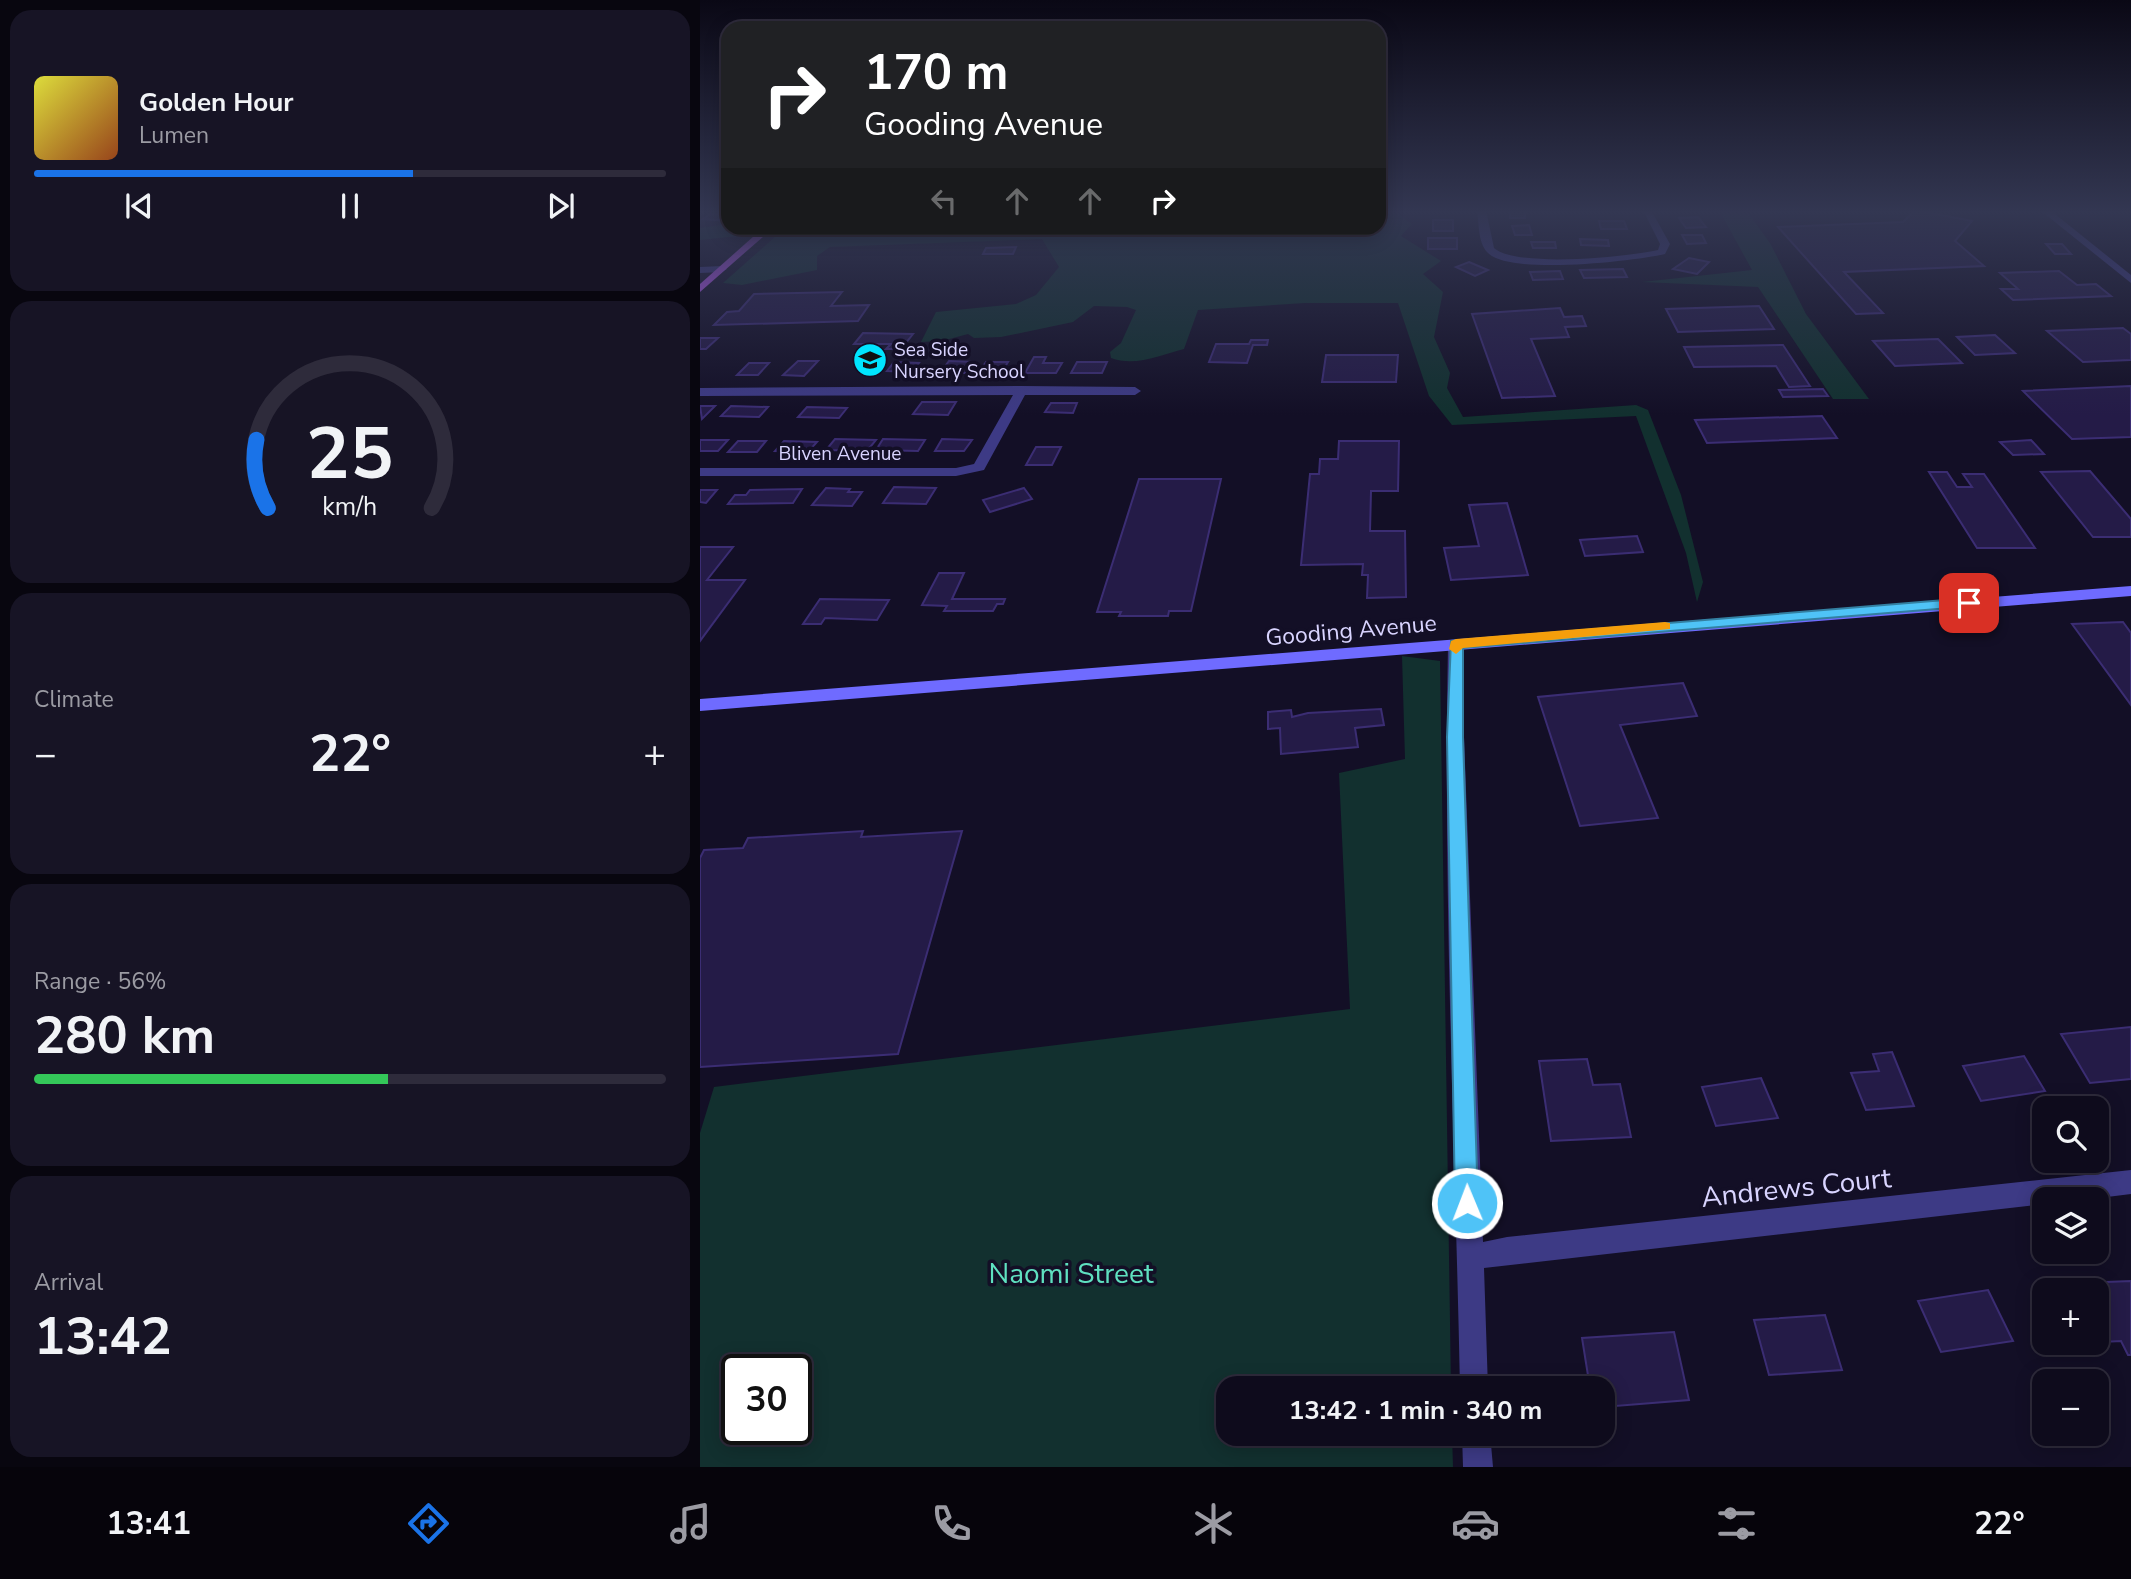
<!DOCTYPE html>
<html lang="en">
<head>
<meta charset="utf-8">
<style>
	:root { --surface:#0e0b1c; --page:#171425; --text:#f1f3f6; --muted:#9b9ba3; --line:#2e2b3b; --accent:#1a73e8 }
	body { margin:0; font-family:"Nunito Sans",sans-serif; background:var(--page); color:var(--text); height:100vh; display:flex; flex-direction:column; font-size:26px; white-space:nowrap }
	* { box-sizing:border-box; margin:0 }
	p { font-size:23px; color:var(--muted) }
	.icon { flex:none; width:38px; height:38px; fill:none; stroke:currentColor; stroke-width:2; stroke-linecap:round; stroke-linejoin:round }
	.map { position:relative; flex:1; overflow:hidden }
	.sheet { display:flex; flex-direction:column; gap:10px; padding:10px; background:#08060f; width:700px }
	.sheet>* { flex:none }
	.top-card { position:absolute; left:21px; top:21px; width:665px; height:214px; border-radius:21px; box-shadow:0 4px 18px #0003,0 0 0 2px var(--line); background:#202124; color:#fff; overflow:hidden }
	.fabs { position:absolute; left:1332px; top:1096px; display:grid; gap:14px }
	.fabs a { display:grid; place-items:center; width:77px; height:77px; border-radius:14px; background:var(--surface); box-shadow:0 4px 18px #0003,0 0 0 2px var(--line); font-size:35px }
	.speed { position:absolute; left:21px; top:1354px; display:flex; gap:14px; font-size:35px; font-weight:700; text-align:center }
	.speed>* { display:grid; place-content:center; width:91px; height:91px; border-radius:50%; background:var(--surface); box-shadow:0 4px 18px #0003,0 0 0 2px var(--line); line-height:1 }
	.speed .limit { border:4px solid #111; border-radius:10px; background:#fff; color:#111 }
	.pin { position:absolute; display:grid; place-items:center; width:60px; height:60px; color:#fff; margin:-30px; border-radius:14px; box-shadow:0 4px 10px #0006 }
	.me { position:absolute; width:77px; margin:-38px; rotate:359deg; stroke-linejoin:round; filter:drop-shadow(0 0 5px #0008) }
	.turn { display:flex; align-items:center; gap:24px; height:147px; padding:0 28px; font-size:32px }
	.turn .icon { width:91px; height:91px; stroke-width:2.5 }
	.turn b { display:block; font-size:49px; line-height:60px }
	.lanes { display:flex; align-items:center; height:66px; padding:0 28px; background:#0003; justify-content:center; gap:35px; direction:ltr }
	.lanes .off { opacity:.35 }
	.big { font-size:52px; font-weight:700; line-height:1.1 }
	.sheet .widget { flex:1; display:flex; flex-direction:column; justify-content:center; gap:10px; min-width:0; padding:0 24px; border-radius:21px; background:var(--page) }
	.sheet .dial { align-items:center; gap:0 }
	.dial svg { height:182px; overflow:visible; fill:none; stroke:var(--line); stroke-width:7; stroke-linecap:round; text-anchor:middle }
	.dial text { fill:var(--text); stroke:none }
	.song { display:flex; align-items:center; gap:21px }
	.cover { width:84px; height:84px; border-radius:10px; background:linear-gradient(135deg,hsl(60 70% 55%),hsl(20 70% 35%)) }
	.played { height:7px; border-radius:4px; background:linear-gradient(90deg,var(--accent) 60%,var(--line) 60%) }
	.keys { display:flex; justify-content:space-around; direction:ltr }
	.heat { display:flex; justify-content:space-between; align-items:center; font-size:38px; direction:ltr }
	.charge { height:10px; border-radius:5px; background:linear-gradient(90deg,#34c759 56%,var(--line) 0) }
	.trip { position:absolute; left:516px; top:1376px; width:399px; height:70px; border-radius:21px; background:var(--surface); box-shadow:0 4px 18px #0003,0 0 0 2px var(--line); font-weight:700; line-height:70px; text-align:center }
	.menu { display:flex; height:112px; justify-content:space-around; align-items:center; background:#06040b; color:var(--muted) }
	.menu .icon { width:49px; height:49px }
	.menu .selected { color:var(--accent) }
	.menu b { font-size:32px; color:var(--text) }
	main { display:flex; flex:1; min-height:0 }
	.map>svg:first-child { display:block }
</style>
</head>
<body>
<main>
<section class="sheet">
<div class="widget">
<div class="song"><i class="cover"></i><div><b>Golden Hour</b><p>Lumen</p></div></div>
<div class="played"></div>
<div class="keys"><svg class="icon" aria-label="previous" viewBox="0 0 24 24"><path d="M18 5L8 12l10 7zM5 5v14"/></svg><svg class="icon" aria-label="pause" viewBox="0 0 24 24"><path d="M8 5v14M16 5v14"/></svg><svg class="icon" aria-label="next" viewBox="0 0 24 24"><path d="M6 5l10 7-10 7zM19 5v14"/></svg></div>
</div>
<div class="widget dial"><svg viewBox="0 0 100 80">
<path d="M14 69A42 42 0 1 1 86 69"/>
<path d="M14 69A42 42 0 0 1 9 39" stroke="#1a73e8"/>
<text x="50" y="56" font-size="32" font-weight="700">25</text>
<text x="50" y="72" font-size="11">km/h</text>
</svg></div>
<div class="widget"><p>Climate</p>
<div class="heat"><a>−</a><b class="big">22°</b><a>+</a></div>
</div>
<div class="widget"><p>Range · 56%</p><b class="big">280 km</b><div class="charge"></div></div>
<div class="widget"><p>Arrival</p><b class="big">13:42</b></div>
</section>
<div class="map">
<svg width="1431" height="1467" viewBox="0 0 1431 1467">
	<rect width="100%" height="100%" fill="#130f26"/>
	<!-- green -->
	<g fill="#12302f" fill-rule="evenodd">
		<path d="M 679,210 L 698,210 L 696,212 L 712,224 L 701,236 L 741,261 L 723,274 L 743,292 L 734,337 L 750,373 L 747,388 L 763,417 L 936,405 L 948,410 L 981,495 L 1003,582 L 997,602 L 986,553 L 936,416 L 752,425 L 729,396 L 698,303 L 605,303 L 498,310 L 484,349 C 461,355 435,367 411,358 L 410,352 L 421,343 L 436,310 L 427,307 L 394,306 L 373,322 L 301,337 L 274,338 L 268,334 L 242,341 L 221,342 L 236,312 L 316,304 L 336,295 L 359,267 L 342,239 L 130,247 L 117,256 L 117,270 L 42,285 L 23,283 L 85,228 L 679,228 Z"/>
		<path d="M 1019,210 L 1046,210 L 1070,243 L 1106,314 L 1169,399 L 1133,399 L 1058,287 L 942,282 L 1052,270 Z"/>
		<path d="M 28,224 L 28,228 L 62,228 L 57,234 L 0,240 L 0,228 Z"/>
		<path d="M 702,656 L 740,661 L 751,1388 L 528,1388 L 528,1433 L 752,1433 L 753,1467 L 0,1467 L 0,1133 L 14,1087 L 650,1009 L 639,773 L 705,759 ZM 96,1370 L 96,1430 L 37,1430 L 37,1370 Z"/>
	</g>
	<!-- building -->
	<g fill="#241b47" stroke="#3b2d73" stroke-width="2">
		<path d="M 1215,210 L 1272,221 L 1255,241 L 1284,266 L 1144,272 L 1183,313 L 1156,314 L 1078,227 L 1203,222 Z"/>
		<rect x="810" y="211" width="15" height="7"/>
		<path d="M 10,214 L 28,214 L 28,221 L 3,219 Z"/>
		<path d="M 998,217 L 1006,227 L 986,228 L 979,218 Z"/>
		<rect x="733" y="220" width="20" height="11"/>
		<path d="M 899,221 L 924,221 L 927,229 L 901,229 Z"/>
		<path d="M 829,225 L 832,235 L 815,235 L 812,226 Z"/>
		<path d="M 982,235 L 1002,235 L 1006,243 L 987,244 Z"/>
		<rect x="728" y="238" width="29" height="11"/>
		<path d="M 880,239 L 908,240 L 909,246 L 881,245 Z"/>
		<path d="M 831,242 L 855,242 L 856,248 L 833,248 Z"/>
		<path d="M 1346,244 L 1362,244 L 1371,254 L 1355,254 Z"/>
		<path d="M 316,247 L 313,254 L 283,254 L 286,248 Z"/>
		<path d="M 989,258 L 1009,262 L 997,274 L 973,269 Z"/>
		<path d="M 769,262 L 788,270 L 775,276 L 756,267 Z"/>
		<path d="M 923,269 L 927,277 L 884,278 L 880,270 Z"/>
		<path d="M 860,271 L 863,279 L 833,280 L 830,272 Z"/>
		<path d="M 1359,271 L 1377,285 L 1396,284 L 1411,296 L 1313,300 L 1301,289 L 1318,289 L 1300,273 Z"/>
		<path d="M 142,292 L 131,306 L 169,305 L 158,321 L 14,325 L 27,312 L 39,311 L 54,294 Z"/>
		<path d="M 1059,306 L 1074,329 L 978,332 L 966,309 Z"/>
		<path d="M 860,308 L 864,317 L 882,316 L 886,326 L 865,327 L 869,337 L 831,339 L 855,396 L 802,398 L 772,314 Z"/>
		<path d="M 1423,328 L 1431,334 L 1431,360 L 1383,362 L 1347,331 Z"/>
		<path d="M 163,333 L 213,334 L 201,349 L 186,349 L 191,344 L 154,344 Z"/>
		<path d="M 1295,335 L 1315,353 L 1275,355 L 1257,337 Z"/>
		<path d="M 0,338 L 18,338 L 6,349 L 0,349 Z"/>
		<path d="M 1238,339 L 1262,363 L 1195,366 L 1173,341 Z"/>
		<path d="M 551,340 L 568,340 L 567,345 L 553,345 L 547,363 L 509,362 L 516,344 L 549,344 Z"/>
		<path d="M 1083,345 L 1110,386 L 1089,387 L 1076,366 L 994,367 L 984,347 Z"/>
		<path d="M 626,355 L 698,355 L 696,382 L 622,382 Z"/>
		<path d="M 334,357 L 346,357 L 343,363 L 362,363 L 356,373 L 325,373 Z"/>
		<path d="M 98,361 L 118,361 L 104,376 L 83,375 Z"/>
		<path d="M 249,361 L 275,362 L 267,373 L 240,373 Z"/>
		<path d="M 194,362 L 219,363 L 213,372 L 187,371 Z"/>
		<path d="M 286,362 L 308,362 L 301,373 L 278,373 Z"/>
		<path d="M 377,362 L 407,362 L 402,373 L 371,373 Z"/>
		<path d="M 49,363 L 69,363 L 58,375 L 37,375 Z"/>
		<path d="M 1431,386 L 1431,437 L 1372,439 L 1323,391 Z"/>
		<path d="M 1123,389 L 1128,396 L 1083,397 L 1079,390 Z"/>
		<path d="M 222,402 L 256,402 L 248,415 L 213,414 Z"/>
		<path d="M 351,403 L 377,403 L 373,413 L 345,412 Z"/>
		<path d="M 0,406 L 15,406 L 2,419 Z"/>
		<path d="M 31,406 L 68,407 L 59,417 L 21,416 Z"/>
		<path d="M 107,407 L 147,408 L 139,418 L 98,417 Z"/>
		<path d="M 1122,416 L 1137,438 L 1007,443 L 995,420 Z"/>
		<path d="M 135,439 L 176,440 L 167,451 L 126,450 Z"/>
		<path d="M 183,439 L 225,440 L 218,451 L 176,450 Z"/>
		<path d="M 242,439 L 272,440 L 264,451 L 235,451 Z"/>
		<path d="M 0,440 L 28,440 L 18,451 L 0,451 Z"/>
		<path d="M 1331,440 L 1344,454 L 1313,455 L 1300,442 Z"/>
		<path d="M 38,441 L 66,441 L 57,452 L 28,452 Z"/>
		<path d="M 84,441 L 117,442 L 108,452 L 75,451 Z"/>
		<path d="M 639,441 L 699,441 L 698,491 L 671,491 L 670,531 L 705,531 L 706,597 L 667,598 L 668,575 L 662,575 L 663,564 L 601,565 L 610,474 L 619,474 L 620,459 L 638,459 Z"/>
		<path d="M 336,447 L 361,447 L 352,465 L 326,465 Z"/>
		<path d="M 1390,471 L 1431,519 L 1431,537 L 1393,537 L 1341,472 Z"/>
		<path d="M 1229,472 L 1247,472 L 1257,487 L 1272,487 L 1263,474 L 1284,474 L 1335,548 L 1277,548 Z"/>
		<path d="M 439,479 L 521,479 L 491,611 L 469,611 L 468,616 L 419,616 L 421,612 L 397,612 Z"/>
		<path d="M 194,487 L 236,488 L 226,504 L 183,503 Z"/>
		<path d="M 126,488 L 150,489 L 148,492 L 162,492 L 152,506 L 112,505 Z"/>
		<path d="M 324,488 L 332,499 L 290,512 L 283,500 Z"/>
		<path d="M 102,489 L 93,503 L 28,504 L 35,495 L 46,495 L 50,490 Z"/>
		<path d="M 0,490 L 17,490 L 6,503 L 0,502 Z"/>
		<path d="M 807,503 L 828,575 L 751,580 L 744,548 L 779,546 L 769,505 Z"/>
		<path d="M 937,536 L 943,552 L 885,556 L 880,540 Z"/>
		<path d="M 0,547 L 33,547 L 7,580 L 45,580 L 0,641 Z"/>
		<path d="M 239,573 L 264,573 L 252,599 L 305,599 L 303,604 L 297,604 L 293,611 L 244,611 L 247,606 L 222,605 Z"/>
		<path d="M 120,599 L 189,600 L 177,620 L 125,618 L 121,624 L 103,624 Z"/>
		<path d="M 1423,622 L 1431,633 L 1431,705 L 1372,624 Z"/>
		<path d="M 983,683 L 997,716 L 920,725 L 958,818 L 880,826 L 838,697 Z"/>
		<path d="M 681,709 L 684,725 L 655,728 L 658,747 L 581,754 L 580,728 L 568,729 L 568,712 L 591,710 L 592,717 L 608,713 Z"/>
		<path d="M 163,831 L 161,837 L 262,831 L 198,1054 L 0,1067 L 0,858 L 4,850 L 43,848 L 48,838 Z"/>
		<path d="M 1431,1027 L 1431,1079 L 1390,1083 L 1361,1034 Z"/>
		<path d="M 1192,1052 L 1214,1106 L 1166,1110 L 1151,1073 L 1179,1071 L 1173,1054 Z"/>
		<path d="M 1324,1056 L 1345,1091 L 1281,1101 L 1263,1066 Z"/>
		<path d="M 887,1059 L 893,1085 L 920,1084 L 931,1137 L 851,1141 L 839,1061 Z"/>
		<path d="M 1061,1078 L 1078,1118 L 1016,1126 L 1002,1087 Z"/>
		<path d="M 1431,1281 L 1431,1355 L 1428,1355 L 1421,1341 L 1382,1343 L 1396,1342 L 1396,1290 L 1360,1290 L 1357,1284 Z"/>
		<path d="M 1288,1290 L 1313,1341 L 1241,1352 L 1218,1301 Z"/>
		<path d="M 1125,1315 L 1142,1370 L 1069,1375 L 1054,1320 Z"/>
		<path d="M 974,1332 L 989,1400 L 903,1407 L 903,1388 L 890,1388 L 882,1338 Z"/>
	</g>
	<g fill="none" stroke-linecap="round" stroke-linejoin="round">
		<!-- minor -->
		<g fill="#3d3a85" fill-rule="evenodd">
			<path d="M 777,210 L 786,210 L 794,248 C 817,268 927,257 958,250 L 960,244 L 943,210 L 951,210 L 970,244 L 965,254 C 935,261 807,276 787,252 C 778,242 779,223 777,210 Z"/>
			<path d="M 0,267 L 22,266 L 27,269 L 22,272 L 0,273 Z"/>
			<path d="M 322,386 L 435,387 L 441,391 L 435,395 L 325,395 L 284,470 L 256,476 L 0,476 L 0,468 L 256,468 L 274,464 L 313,395 L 0,396 L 0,388 Z"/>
			<path d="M 756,639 L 764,644 L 764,737 L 783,1242 L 807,1237 L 1431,1170 L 1431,1194 L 1391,1199 L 1344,1199 L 1344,1204 L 784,1268 L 788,1388 L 760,1388 C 755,1141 743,892 748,644 Z"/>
			<path d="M 762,1433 L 790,1433 L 793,1467 L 763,1467 Z"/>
		</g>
		<!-- tertiary -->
		<path fill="#3d3a85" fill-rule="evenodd" d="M 1340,210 L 1350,210 L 1431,275 L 1431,283 Z"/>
		<!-- secondary -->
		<path fill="#6f6bff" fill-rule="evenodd" d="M 1431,586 L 1431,596 L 0,711 L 0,699 Z"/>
		<!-- primary -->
		<path fill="#c25bff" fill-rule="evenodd" d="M 63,228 L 73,228 L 0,292 L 0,284 Z"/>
	</g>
	<!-- sky -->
	<linearGradient id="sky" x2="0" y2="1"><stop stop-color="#0a0815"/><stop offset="0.51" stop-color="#333752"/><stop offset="1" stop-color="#333752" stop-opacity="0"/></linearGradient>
	<rect width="1431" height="415" fill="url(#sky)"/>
	<!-- route -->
	<path fill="#4fc3f7" stroke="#337fa1" stroke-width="2" d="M 1269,598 L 1276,603 L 1274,606 L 763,648 L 763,737 L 778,1203 L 775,1211 L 767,1215 L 759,1211 L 755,1203 L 747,737 L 751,641 Z"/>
	<!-- slow -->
	<path fill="#f59e0b" d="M 965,622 L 970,623 L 970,629 L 763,648 L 756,654 L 749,649 L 751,641 L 756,639 Z"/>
	<!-- icons -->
	<defs>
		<g id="school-disc" transform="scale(1.75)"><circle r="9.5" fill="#00e5ff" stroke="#130f26"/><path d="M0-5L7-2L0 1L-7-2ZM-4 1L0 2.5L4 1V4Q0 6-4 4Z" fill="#111"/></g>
	</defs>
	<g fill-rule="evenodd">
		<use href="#school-disc" x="170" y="360"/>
	</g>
	<g text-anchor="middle" stroke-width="7" stroke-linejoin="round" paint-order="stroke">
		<!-- far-poi labels -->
		<g font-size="19" fill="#d9d4ff" stroke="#130f26" text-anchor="start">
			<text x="194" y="356">Sea Side<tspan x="194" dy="22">Nursery School</tspan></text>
		</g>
		<!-- far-street labels -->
		<g font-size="19" fill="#d9d4ff" stroke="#130f26">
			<text x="140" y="460">Bliven Avenue</text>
		</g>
		<!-- street labels -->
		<g font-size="23" fill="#d9d4ff" stroke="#130f26">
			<text transform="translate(651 630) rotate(-5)" y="8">Gooding Avenue</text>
		</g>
		<!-- near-street labels -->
		<g font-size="28" fill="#d9d4ff" stroke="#130f26">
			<text transform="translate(1096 1187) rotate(-6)" y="10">Andrews Court</text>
		</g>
		<!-- near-park labels -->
		<g font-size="28" fill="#5fe0c0" stroke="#130f26">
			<text x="371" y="1283">Naomi Street</text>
		</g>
	</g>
</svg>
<div class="fabs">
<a><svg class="icon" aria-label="search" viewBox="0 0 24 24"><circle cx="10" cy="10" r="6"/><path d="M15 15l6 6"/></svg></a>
<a><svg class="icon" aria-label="layers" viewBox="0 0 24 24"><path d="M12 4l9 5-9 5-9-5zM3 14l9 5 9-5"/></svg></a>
<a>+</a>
<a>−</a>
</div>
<div class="speed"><div class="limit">30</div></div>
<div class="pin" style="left:1269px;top:603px;background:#d93025"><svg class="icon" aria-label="arrive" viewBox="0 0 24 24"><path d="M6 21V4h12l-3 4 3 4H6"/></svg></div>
<svg class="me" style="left:767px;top:1203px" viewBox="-20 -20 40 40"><circle r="17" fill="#4fc3f7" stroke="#fff" stroke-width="3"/><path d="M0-11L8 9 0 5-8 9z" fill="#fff"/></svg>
<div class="trip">13:42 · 1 min · 340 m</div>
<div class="top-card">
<div class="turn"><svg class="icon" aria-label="right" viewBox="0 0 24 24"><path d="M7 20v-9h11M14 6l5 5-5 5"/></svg><div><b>170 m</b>Gooding Avenue</div></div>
<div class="lanes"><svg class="icon off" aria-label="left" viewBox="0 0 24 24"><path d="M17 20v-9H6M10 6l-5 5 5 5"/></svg><svg class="icon off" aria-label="ahead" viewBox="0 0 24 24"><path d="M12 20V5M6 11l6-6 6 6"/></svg><svg class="icon off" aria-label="ahead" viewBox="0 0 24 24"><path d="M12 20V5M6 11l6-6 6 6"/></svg><svg class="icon" aria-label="right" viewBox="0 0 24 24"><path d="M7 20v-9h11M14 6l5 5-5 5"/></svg></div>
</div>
</div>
</main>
<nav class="menu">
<b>13:41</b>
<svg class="icon selected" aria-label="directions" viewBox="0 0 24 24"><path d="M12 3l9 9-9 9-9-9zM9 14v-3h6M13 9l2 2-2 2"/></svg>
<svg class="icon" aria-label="music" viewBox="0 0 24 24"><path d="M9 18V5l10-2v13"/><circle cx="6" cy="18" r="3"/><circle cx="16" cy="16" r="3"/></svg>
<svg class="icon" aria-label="phone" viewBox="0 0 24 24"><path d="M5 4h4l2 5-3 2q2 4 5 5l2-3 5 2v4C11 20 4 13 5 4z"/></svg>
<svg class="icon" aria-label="climate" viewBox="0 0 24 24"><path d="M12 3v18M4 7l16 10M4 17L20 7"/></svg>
<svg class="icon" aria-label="car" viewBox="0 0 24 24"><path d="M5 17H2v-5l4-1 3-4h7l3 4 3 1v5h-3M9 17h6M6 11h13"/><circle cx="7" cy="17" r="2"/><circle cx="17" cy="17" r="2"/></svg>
<svg class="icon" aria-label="filters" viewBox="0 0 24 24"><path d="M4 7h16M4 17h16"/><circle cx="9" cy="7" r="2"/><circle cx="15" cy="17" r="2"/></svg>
<b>22°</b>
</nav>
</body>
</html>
